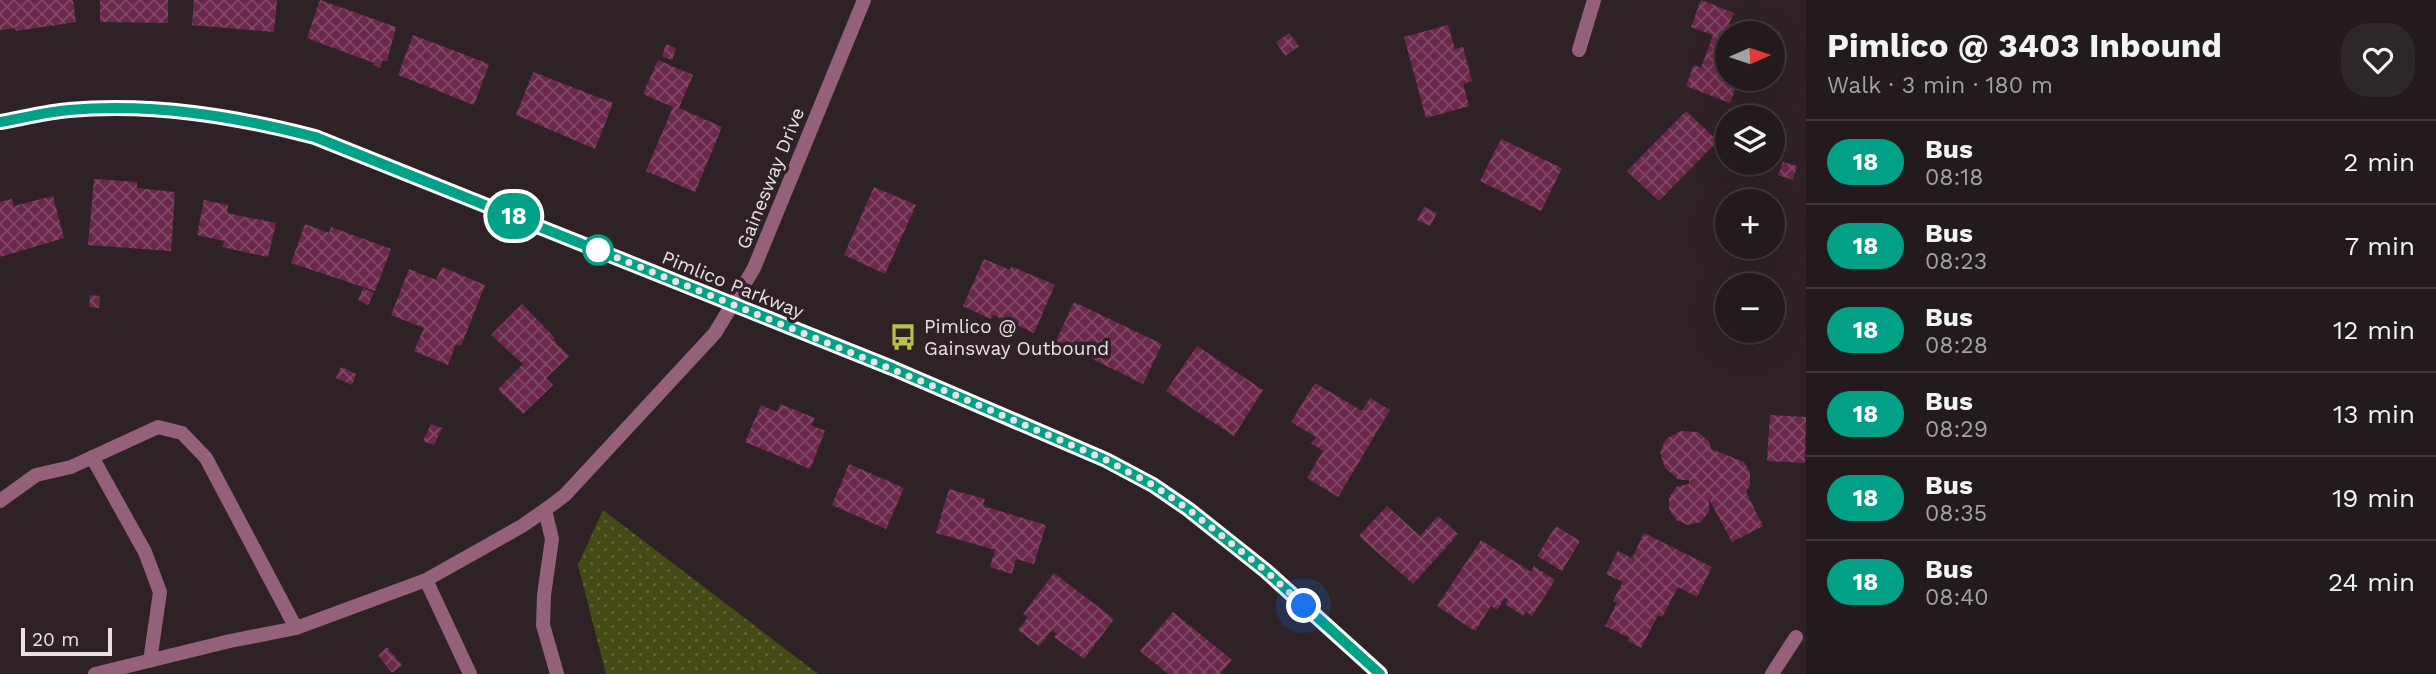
<!DOCTYPE html>
<html lang="en">
<head>
<meta charset="utf-8">
<style>
	body { margin:0; font-family:"Work Sans",sans-serif; background:#2e272a; color:#f1f3f6; height:100vh; display:flex; flex-direction:column; font-size:26px; white-space:nowrap }
	* { box-sizing:border-box; margin:0 }
	p { font-size:23px; color:#a2a1a4 }
	.icon { flex:none; width:38px; height:38px; fill:none; stroke:currentColor; stroke-width:2; stroke-linecap:round; stroke-linejoin:round }
	.map { position:relative; flex:1; overflow:hidden }
	.side { display:flex; flex-direction:column; background:#221a1d; width:630px }
	.side>* { flex:none }
	.badge { padding:0 14px; border-radius:23px; font-size:24px; line-height:46px }
	.needle { width:46px; rotate:87deg }
	.tools { position:absolute; left:1715px; top:21px; display:grid; gap:14px }
	.tools a { display:grid; place-items:center; width:70px; height:70px; border-radius:50%; background:#221a1d; box-shadow:0 7px 28px #0002,0 0 0 2px #3f383b; font-size:35px }
	.scale { position:absolute; left:21px; bottom:18px; width:91px; box-sizing:border-box; padding-left:7px; border:4px solid #eae1e5; border-top:0; font-size:19px; line-height:24px; white-space:nowrap; color:#eae1e5; -webkit-text-stroke:5px #2e2227; paint-order:stroke }
	.you { position:absolute; width:35px; height:35px; margin:-18px; border:5px solid #fff; border-radius:50%; background:#1a73e8; box-shadow:0 0 0 10px #1a73e833 }
	.map>.badge { position:absolute; translate:-50% -50%; box-shadow:0 0 0 4px #fff }
	.round { display:grid; place-items:center; flex:none; width:74px; height:74px; border-radius:28px; background:#2e272a }
	.overview { display:flex; align-items:center; justify-content:space-between; height:119px; padding:0 21px }
	h1 { font-size:33px; font-weight:700; line-height:52px }
	ul { padding:0; list-style:none }
	li { display:flex; align-items:center; gap:21px; height:84px; padding:0 21px; border-top:2px solid #3f383b }
	li div { flex:1 }
	li b { display:block; font-size:26px }
	li em { font-style:normal }
	li .badge { min-width:77px; font-weight:700; text-align:center }
	main { display:flex; flex:1; min-height:0 }
	.map>svg:first-child { display:block }
	.green { fill:url(#green-dots) }
	.building { fill:url(#building-cross-hatch) }
	.lines { fill:none; stroke-linecap:round; stroke-linejoin:round }
	.service { stroke:#95617a; stroke-width:14 }
	.minor { stroke:#95617a; stroke-width:14 }
	.tertiary { stroke:#95617a; stroke-width:14 }
	.line-casing { stroke:#fff; stroke-width:16 }
	.line { stroke:#00a186; stroke-width:10 }
	.walk { stroke:#eae1e5; stroke-width:7; stroke-dasharray:0 12.6 }
	.stop-dot { fill:#fff; stroke:#00a186; stroke-width:3.5 }
	.labels { text-anchor:middle; stroke-width:7; stroke-linejoin:round; paint-order:stroke }
	.street-label { font-size:19px; fill:#eae1e5; stroke:#2e2227 }
	.poi-label { font-size:19px; fill:#eae1e5; stroke:#2e2227; text-anchor:start }
</style>
</head>
<body>
<main>
<div class="map">
<svg width="1806" height="674" viewBox="0 0 1806 674">
	<defs>
		<pattern id="green-dots" width="8" height="8" patternUnits="userSpaceOnUse" patternTransform="scale(1.75)"><rect width="8" height="8" fill="#464a14"/><path d="M2 2h.1M6 6h.1" fill="none" stroke="#616436" stroke-width="1.8" stroke-linecap="round"/></pattern>
		<pattern id="building-cross-hatch" width="8" height="8" patternUnits="userSpaceOnUse" patternTransform="scale(1.75)"><rect width="8" height="8" fill="#6c284c"/><path d="M0 0l8 8M0 8l8-8" fill="none" stroke="#814766"/></pattern>
	</defs>
	<rect width="100%" height="100%" fill="#2e2227"/>
	<path class="green" d="M603,510l215,164h-212l-28,-109z"/>
	<path class="building" d="M0,0h73l3,22 -60,9 -1,-3 -15,2z
		M100,0h68v23l-68,-1z
		M194,0h83l-3,32 -82,-7z
		M320,0l76,27 -9,34 -4,-1 -3,8 -7,-3 1,-2 -67,-25z
		M1701,0l33,13 -5,11 25,9h-27v46h12l-9,24 -44,-17 8,-21 7,3 12,-33 -22,-8z
		M1757,24l23,8 -7,18v-17h-19z
		M1448,25l7,24 8,-2 9,34 -9,3 6,22 -43,12 -22,-81z
		M1289,33l10,13 -14,10 -9,-14z
		M413,35l76,29 -15,41 -76,-30z
		M666,44l10,4 -4,12 -10,-3z
		M658,60l35,15 -14,33 43,19 -27,65 -49,-21 27,-64 -30,-13z
		M533,72l80,31 -18,46 -79,-34z
		M1686,111l32,30 -59,60 -32,-30z
		M1501,139l61,29 -21,43 -61,-30z
		M1783,162l14,4 -4,14 -15,-5z
		M94,179l43,3v6l38,4 -4,59 -83,-6z
		M874,187l42,18 -31,69 -41,-19z
		M53,196l11,42 -64,19v-55l12,-3 2,7z
		M204,200l24,5 -1,8 49,10 -8,34 -46,-10 2,-6 -27,-6z
		M1424,207l13,6 -7,13 -13,-6z
		M305,224l24,9 2,-6 60,22 -16,42 -84,-28z
		M984,259l26,11 1,-4 44,19 -21,48 -41,-18 -2,4 -28,-13z
		M442,267l43,18 -24,61 -5,-2 -8,21 -34,-14 10,-23 -33,-13 18,-46 27,11z
		M363,288l11,5 -6,12 -10,-5z
		M90,295l10,1 -1,12 -10,-1z
		M1074,302l88,42 -19,40 -87,-43z
		M522,304l33,34 -2,2 16,16 -23,22 7,7 -30,29 -25,-25 25,-25 -32,-29z
		M1197,346l66,44 -29,46 -68,-45z
		M341,367l15,7 -4,11 -16,-7z
		M1315,383l47,28 8,-13 20,12 -52,87 -31,-19 16,-27 -12,-8 5,-6 -25,-15z
		M780,404l35,14 -4,7 14,6 -15,38 -65,-27 16,-37 16,7z
		M1770,415l36,2 -1,46 -38,-2z
		M431,424l11,4 -8,17 -11,-4z
		M1681,431l16,1 12,9 2,8 33,13 6,10v13l-4,7 17,34 -31,16 -23,-43v13l-8,10 -13,3 -12,-5 -7,-11v-11l7,-11 13,-3v-4h-10l-14,-12 -5,-16 6,-13z
		M849,464l55,24 -18,41 -54,-24z
		M949,489l36,10 -2,7 63,19 -12,39 -18,-5 -4,15 -22,-7 5,-17 -59,-17z
		M1387,506l33,30 18,-20 20,18 -45,50 -54,-48z
		M1556,526l24,15 -18,30 -25,-15z
		M1644,533l68,34 -15,30 -19,-10 -16,30 -4,-2 -17,33 -13,-7 2,-3 -25,-12 12,-23 -4,-2 10,-19 -17,-8 12,-23 14,7z
		M1481,540l50,32 3,-6 21,14 -23,36 -6,-4 -3,4 -18,-12 3,-4 -3,-2 -8,12 -6,-4 -16,25 -38,-25z
		M1054,573l60,46 -30,40 -30,-22 3,-3 -5,-4 -13,16 -21,-16 10,-13 -5,-3z
		M1173,612l59,48 -12,14h-52l-28,-23z
		M387,647l15,18 -10,8 -14,-18z"/>
	<g class="lines">
		<path class="service" d="M92,457l53,95 15,40 -10,69
			M0,501l36,-26 35,-8 87,-40 24,6 24,25 90,170
			M426,580l44,94
			M95,674l135,-33 66,-13 130,-48 96,-54 23,-16 7,29 -8,56 -1,30 14,49"/>
		<path class="minor" d="M1579,50l15,-50
			M545,510l20,-15 150,-162 17,-28
			M1772,674l24,-37"/>
		<path class="tertiary" d="M0,122c23,-4 46,-10 69,-12 84,-7 165,6 246,27l577,231 214,92 47,25 35,24 78,62 114,103
			M732,305l22,-37 110,-268"/>
	</g>
	<g class="lines">
		<defs>
			<path id="line" d="M0,122c23,-4 46,-10 69,-12 84,-7 165,6 246,27l577,231 214,92 47,25 35,24 78,62 114,103"/>
		</defs>
		<use href="#line" class="line-casing"/>
		<use href="#line" class="line"/>
		<path class="walk" d="M598,250l-2,-1 364,148 146,63 47,25 35,24 78,62 38,35"/>
	</g>
	<defs>
		<symbol id="bus-bare" viewBox="-9 -9 18 18"><path d="M-5-6H5V4H4V6H2V4H-2V6H-4V4H-5ZM-3.5-4V0h7V-4ZM-3.5 1.2v1.5H-2V1.2ZM2 1.2v1.5H3.5V1.2Z" fill="#b8c147" stroke="#2e2227" stroke-width="2.5" paint-order="stroke"/></symbol>
	</defs>
	<g fill-rule="evenodd">
		<use href="#bus-bare" x="884" y="318" width="38" height="38"/>
	</g>
	<circle class="stop-dot" cx="598" cy="250" r="14"/>
	<g class="labels">
		<g class="street-label">
			<text transform="translate(770 178) rotate(-68)" y="7">Gainesway Drive</text>
			<text transform="translate(733 284) rotate(22)" y="7">Pimlico Parkway</text>
		</g>
		<g class="poi-label">
			<text x="924" y="333">Pimlico @<tspan x="924" dy="22">Gainsway Outbound</tspan></text>
		</g>
	</g>
</svg>
<div class="tools">
<a><svg class="needle" viewBox="-14 -14 28 28"><path d="M0-13l5 13h-10z" fill="#e53935"/><path d="M0 13l5-13h-10z" fill="#a2a1a4"/></svg></a>
<a><svg class="icon" aria-label="layers" viewBox="0 0 24 24"><path d="M12 4l9 5-9 5-9-5zM3 14l9 5 9-5"/></svg></a>
<a>+</a>
<a>−</a>
</div>
<div class="scale">20 m</div>
<div class="you" style="left:1304px;top:606px"></div>
<b class="badge" style="left:514px;top:216px;background:#00a186;color:#fff">18</b>
</div>
<section class="side">
<div class="overview"><div><h1>Pimlico @ 3403 Inbound</h1><p>Walk · 3 min · 180 m</p></div><a class="round"><svg class="icon" aria-label="heart" viewBox="0 0 24 24"><path d="M12 20l-8-8c-3-5 5-10 8-4 3-6 11-1 8 4z"/></svg></a></div>
<ul>
<li><span class="badge" style="background:#00a186;color:#fff">18</span><div><b>Bus</b><p>08:18</p></div><em>2 min</em></li>
<li><span class="badge" style="background:#00a186;color:#fff">18</span><div><b>Bus</b><p>08:23</p></div><em>7 min</em></li>
<li><span class="badge" style="background:#00a186;color:#fff">18</span><div><b>Bus</b><p>08:28</p></div><em>12 min</em></li>
<li><span class="badge" style="background:#00a186;color:#fff">18</span><div><b>Bus</b><p>08:29</p></div><em>13 min</em></li>
<li><span class="badge" style="background:#00a186;color:#fff">18</span><div><b>Bus</b><p>08:35</p></div><em>19 min</em></li>
<li><span class="badge" style="background:#00a186;color:#fff">18</span><div><b>Bus</b><p>08:40</p></div><em>24 min</em></li>
</ul>
</section>
</main>
</body>
</html>
